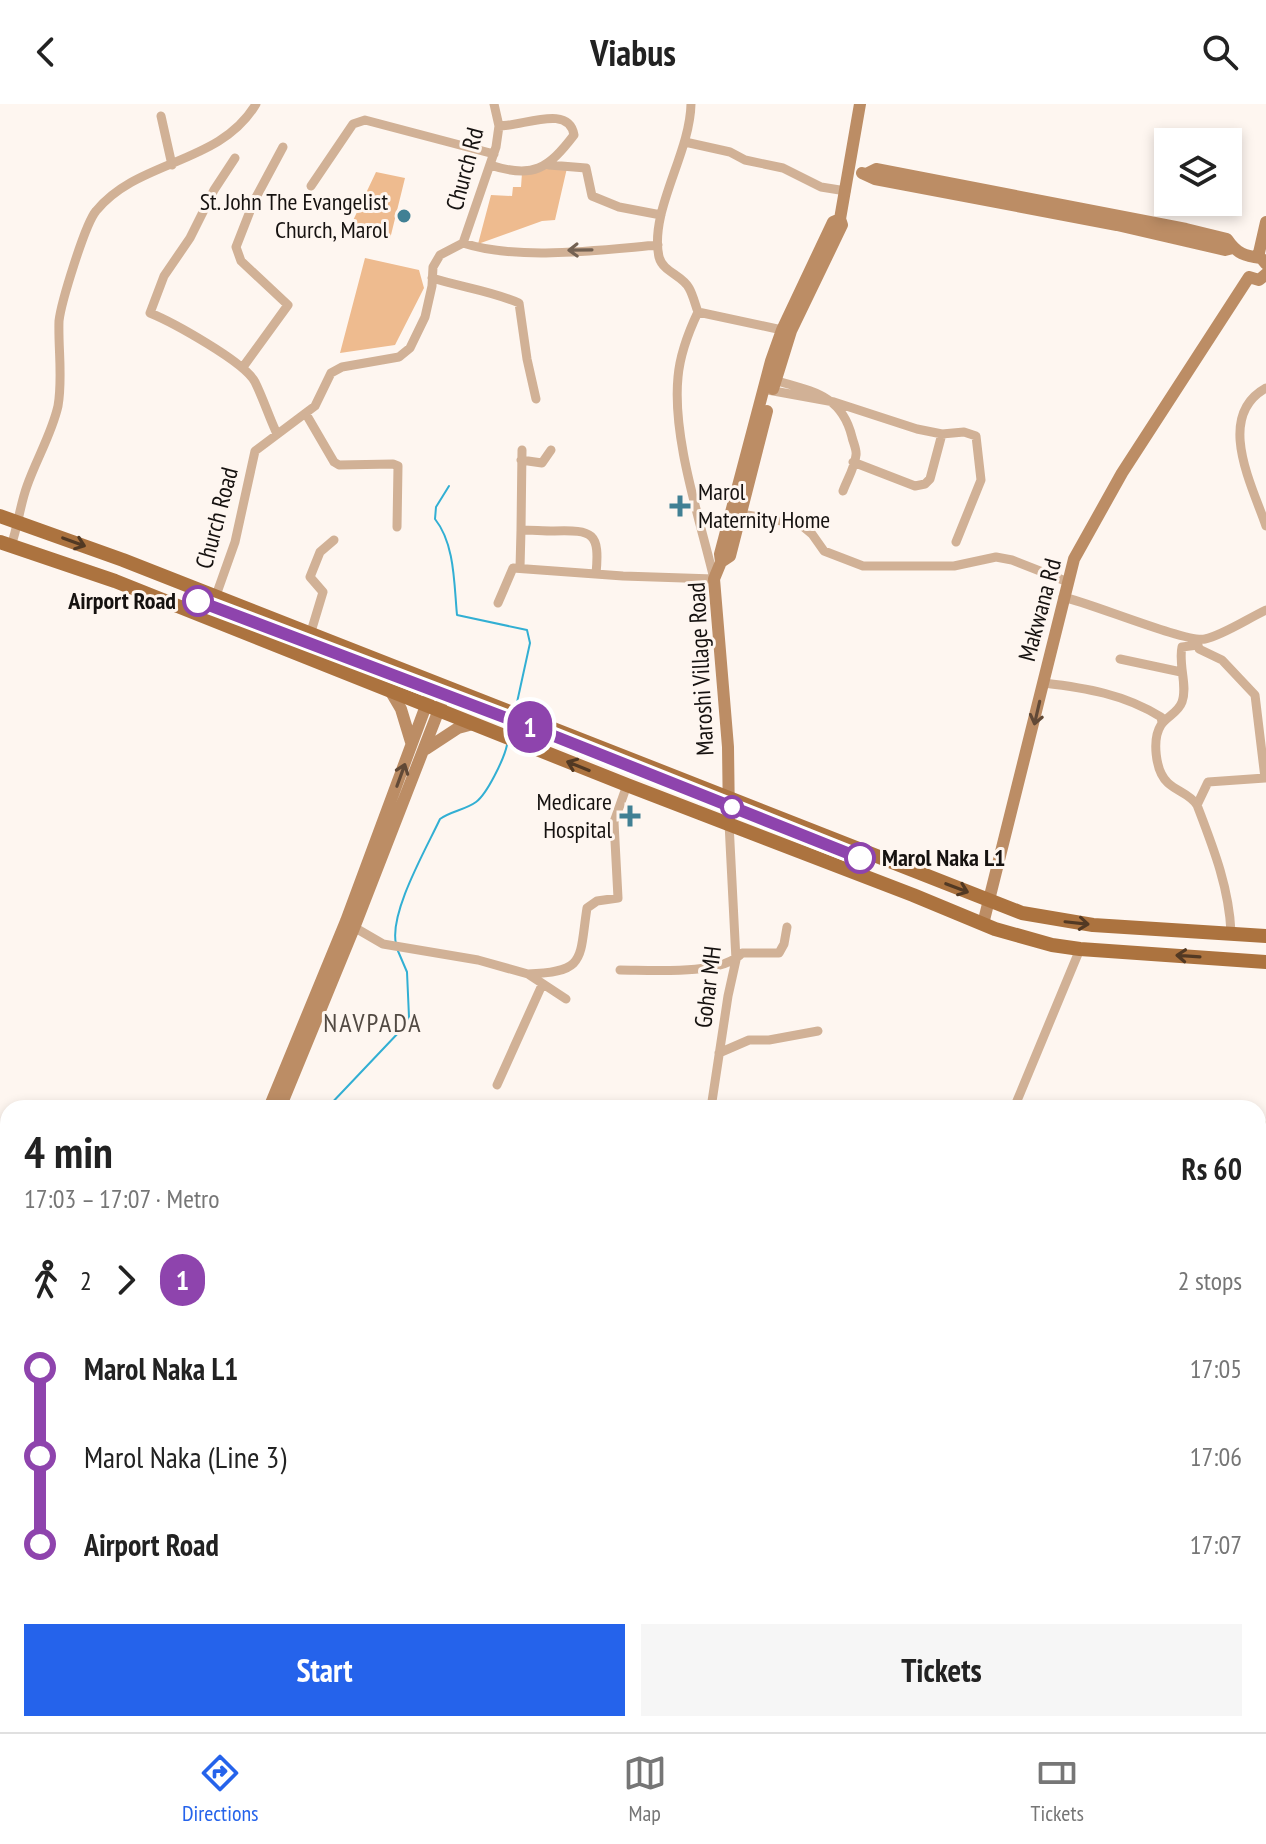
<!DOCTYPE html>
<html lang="en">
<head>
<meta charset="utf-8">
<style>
	body { margin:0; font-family:"PT Sans Narrow",sans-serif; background:#f6f6f6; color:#222; height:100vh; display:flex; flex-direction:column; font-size:30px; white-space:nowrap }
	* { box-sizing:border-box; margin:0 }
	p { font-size:26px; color:#767676 }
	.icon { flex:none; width:44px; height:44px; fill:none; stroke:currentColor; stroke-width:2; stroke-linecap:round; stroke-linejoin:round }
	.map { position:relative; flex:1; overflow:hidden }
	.details { position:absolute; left:0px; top:996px; width:1266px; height:632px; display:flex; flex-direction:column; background:#fff; border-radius:24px 24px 0 0; box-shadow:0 4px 12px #0003 }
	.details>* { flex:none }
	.badge { padding:0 16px; border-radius:26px; font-size:28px; line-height:52px }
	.fabs { position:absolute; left:1154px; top:24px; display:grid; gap:16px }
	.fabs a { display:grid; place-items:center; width:88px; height:88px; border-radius:0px; background:#fff; box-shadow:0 4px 12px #0003; font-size:40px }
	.map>.badge { position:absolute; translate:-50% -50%; box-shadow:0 0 0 4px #fff }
	.legs { display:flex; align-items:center; gap:12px; height:88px; padding:0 24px; font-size:26px }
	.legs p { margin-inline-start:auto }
	.overview { display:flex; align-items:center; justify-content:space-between; height:136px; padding:0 24px }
	h1 { font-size:44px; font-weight:700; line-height:60px }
	.primary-button { display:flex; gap:16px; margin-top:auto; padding:16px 24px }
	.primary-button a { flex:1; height:92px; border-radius:0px; background:#2563eb; color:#fff; font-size:32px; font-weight:700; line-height:92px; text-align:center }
	.primary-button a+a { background:#f6f6f6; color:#222 }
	ul { padding:0 24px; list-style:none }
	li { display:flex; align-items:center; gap:28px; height:88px; font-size:30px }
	li i { display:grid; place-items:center; width:12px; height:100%; margin:0 10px; background:currentColor }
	li i::after { content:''; width:20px; height:20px; margin:-10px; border:6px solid; border-radius:50%; background:#fff }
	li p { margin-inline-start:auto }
	li:first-child i { background:linear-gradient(#0000 50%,currentColor 0) }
	li:last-child i { background:linear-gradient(currentColor 50%,#0000 0) }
	header { display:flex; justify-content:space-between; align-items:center; height:104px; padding:0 24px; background:#fff; font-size:36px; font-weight:700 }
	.tabs { display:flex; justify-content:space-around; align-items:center; height:112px; border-top:2px solid #e0e0e0; background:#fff; font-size:22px; color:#767676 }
	.tabs a { display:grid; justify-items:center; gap:4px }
	.tabs .selected { color:#2563eb }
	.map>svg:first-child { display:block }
	.green { fill:#eebb8f }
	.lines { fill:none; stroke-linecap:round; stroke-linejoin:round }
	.stream { stroke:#32afd3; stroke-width:2 }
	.street { stroke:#d1b196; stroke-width:9 }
	.secondary { stroke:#bc8d65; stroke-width:12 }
	.primary { stroke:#ac733f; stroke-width:14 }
	.oneway { stroke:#746253 }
	.oneway2 { stroke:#523923 }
	.oneway3 { stroke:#614936 }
	.line-1-casing { stroke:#fff; stroke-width:18 }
	.line-1 { stroke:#8e44ad; stroke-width:12 }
	.poi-dot { fill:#418094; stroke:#fef6f0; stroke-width:3 }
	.stop-1-dot { fill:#fff; stroke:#8e44ad; stroke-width:4 }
	.labels { text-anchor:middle; stroke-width:6; stroke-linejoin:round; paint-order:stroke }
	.street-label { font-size:24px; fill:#161210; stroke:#fef6f0 }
	.poi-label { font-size:24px; fill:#161210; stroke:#fef6f0; text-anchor:end }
	.stop-label { font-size:24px; font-weight:bold; fill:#161210; stroke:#fef6f0; text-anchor:end }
	.neighbourhood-label { font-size:26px; letter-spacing:2px; fill:#524a43; stroke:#fef6f0 }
</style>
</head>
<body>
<header><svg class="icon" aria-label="back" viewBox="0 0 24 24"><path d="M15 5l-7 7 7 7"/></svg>Viabus<svg class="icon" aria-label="search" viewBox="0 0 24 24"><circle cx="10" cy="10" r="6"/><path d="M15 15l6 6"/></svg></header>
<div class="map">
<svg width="1266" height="1628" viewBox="0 0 1266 1628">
	<rect width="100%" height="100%" fill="#fef6f0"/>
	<path class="green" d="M547,63l20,1 -12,52 -13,1 -64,23 13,-49 21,1 1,-9h8l1,-14z
		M376,68l29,6 -15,61 -41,-10z
		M365,154l54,12 5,18 -29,57 -55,8z"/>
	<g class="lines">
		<path class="stream" d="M449,382l-13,21 -1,12c20,25 19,65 22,96l70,15 3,13 -14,64
			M396,840c-7,-31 30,-95 44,-125 11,-8 25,-9 36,-17 11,-8 28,-43 31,-57
			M327,1004l74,-78 8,-13 -2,-45 -9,-21"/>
		<path class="street" d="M691,0c-1,50 -42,107 -32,153 4,15 23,18 30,31 4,7 6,16 9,24l84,18
			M161,12l11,49
			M685,38l45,10 15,8 38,8 38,19 25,4
			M235,54l-21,32 -24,48 -26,38 -14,37c22,9 95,49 105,69 8,16 14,35 22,52
			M490,61c43,14 58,4 84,-30 -5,-31 -50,-9 -75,-9
			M549,61l37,3 6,28 27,11 42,8
			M311,82l42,-62 12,-4 129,34
			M463,139c55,18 136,7 195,2
			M463,139l33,-96 3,-21 -5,-22
			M432,174c29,9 60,13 87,25l8,56 9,40
			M243,263l45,-62 -47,-44 -5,-14 18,-46 29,-54
			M771,275c37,12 70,13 81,58 1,5 5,13 4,18 -1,12 -9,25 -13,36
			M1266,284c-51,28 -14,97 0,138
			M768,286l66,12 83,27 25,5 22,-2 12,4 5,44 -25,62
			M306,310l28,48 5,3 54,-1 5,2 -1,61
			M522,346l-1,80c11,0 22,1 33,1 39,-1 46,1 42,43
			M521,356l21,3 9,-13
			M853,358l62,24 10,-2 5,-5 12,-45
			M735,409l65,11 12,10 12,17 39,15h91l42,-9 16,3 56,22
			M11,442c7,-20 9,-41 16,-60 9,-26 25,-53 31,-80 5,-28 0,-57 1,-85 2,-18 26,-97 37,-110 42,-52 124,-46 160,-107
			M520,464l1,-38
			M1063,493c28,6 123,46 142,42 18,-4 42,-20 61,-29
			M498,499l15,-35 110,8 91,3c-14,-60 -42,-141 -36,-202 2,-23 10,-44 20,-65
			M208,514l27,-76 20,-91 60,-45 16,-33 11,-6 57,-10 11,-9 15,-31 7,-31 1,-19 7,-12 23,-12
			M310,531l13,-43 -13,-15 10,-25 14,-12
			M1120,555l61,13
			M1044,579c42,5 80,11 117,34l1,5
			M1197,701l11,-23 57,-4 -10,-83 -33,-35 -23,-11 -1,-4 -16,2c-4,17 6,39 0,55 -4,11 -15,14 -21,23 -9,14 -6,46 7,58 10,9 22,11 29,22 16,42 32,82 34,127
			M352,822l31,18 95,16 50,14 38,25
			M620,866c29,0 102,6 122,-17h37l5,-9 3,-17
			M528,870c59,-2 51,-15 59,-66l10,-7 21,-3 -4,-76 13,-37
			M719,949l30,-13h20l49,-9
			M497,981l45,-100
			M711,1004l17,-112 8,-36 -7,-137
			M1014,1004l66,-159
			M1262,1020l4,8
			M1258,1073l8,14
			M6,1198l2,-1
			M788,1628l3,-8"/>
		<path class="secondary" d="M862,69l13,6 242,46 108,25 8,-2
			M866,70l10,-5 310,60 41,10c10,15 18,17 34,19l5,6
			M1258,153l8,-35
			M1249,173l10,3 7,-6
			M773,285l18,-58 51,-106 -2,-6 20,-115
			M721,458l9,-6 37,-145
			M391,588l10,17 10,33
			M426,645l32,-21 15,-4
			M729,719l-1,-76 -14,-168 7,-17 -1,-8 51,-193 11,-31 51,-108 7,-3
			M983,820l91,-365 48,-86 127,-196
			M269,1004l77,-187 88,-237
			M280,1004l74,-180 93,-239
			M0,1376l8,-7
			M0,1406h8
			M509,1628v-8"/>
		<path class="primary" d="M0,412l123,44 899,353 71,12 173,11
			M0,438l115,39 512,204 286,110 82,34 57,16 28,4 186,13
			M0,1387h8
			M480,1620v8
			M446,1628l9,-8"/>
	</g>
	<defs><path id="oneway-shaft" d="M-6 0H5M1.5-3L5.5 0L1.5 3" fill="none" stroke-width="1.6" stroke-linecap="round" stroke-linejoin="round" transform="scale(2)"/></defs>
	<use class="oneway" href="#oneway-shaft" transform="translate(580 146) rotate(179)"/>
	<g class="oneway2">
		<use href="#oneway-shaft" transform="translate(74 438) rotate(20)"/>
		<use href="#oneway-shaft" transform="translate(578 662) rotate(-158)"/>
		<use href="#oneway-shaft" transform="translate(957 784) rotate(21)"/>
		<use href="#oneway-shaft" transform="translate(1077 819) rotate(6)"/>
		<use href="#oneway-shaft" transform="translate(1188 852) rotate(-176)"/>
	</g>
	<g class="oneway3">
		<use href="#oneway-shaft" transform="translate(1037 609) rotate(103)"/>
		<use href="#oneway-shaft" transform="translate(401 671) rotate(-70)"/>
	</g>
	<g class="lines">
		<defs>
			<path id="line-1" d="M198,497l356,135 306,122"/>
		</defs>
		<use href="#line-1" class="line-1-casing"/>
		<use href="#line-1" class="line-1"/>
	</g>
	<g class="poi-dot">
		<circle cx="404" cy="112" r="8"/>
		<path d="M676 390h8v8h8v8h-8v8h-8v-8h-8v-8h8z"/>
		<path d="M626 700h8v8h8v8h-8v8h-8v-8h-8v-8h8z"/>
	</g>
	<g class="stop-1-dot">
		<circle cx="198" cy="497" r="14"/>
		<circle cx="732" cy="703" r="10"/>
		<circle cx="860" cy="754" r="14"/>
	</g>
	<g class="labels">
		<g class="street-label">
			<text transform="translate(465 65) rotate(-75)" y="8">Church Rd</text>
			<text transform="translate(217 414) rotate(-75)" y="8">Church Road</text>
			<text transform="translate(1040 506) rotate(-75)" y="8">Makwana Rd</text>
			<text transform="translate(701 565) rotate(-93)" y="8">Maroshi Village Road</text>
			<text transform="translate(708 883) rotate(-83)" y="8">Gohar MH</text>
		</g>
		<g class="poi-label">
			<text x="388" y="106">St. John The Evangelist<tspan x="388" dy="28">Church, Marol</tspan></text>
			<text x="698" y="396" text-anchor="start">Marol<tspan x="698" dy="28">Maternity Home</tspan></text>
			<text x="612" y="706">Medicare<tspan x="612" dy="28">Hospital</tspan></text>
		</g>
		<g class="stop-label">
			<text x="176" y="505">Airport Road</text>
			<text x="882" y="762" text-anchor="start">Marol Naka L1</text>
		</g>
		<g class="neighbourhood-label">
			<text x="373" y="928">NAVPADA</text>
		</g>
	</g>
</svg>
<div class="fabs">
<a><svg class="icon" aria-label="layers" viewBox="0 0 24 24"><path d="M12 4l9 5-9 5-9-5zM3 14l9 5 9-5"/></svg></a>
</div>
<b class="badge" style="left:530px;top:623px;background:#8e44ad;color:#fff">1</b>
<section class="details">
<div class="overview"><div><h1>4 min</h1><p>17:03 – 17:07 · Metro</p></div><b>Rs 60</b></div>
<div class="legs"><svg class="icon" aria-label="walk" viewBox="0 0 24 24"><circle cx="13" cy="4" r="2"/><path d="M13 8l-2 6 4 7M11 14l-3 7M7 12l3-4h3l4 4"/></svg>2<svg class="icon" aria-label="forward" viewBox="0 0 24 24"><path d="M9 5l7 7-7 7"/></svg><b class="badge" style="background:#8e44ad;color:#fff">1</b><p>2 stops</p></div>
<ul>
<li><i style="color:#8e44ad"></i><b>Marol Naka L1</b><p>17:05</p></li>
<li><i style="color:#8e44ad"></i><span>Marol Naka (Line 3)</span><p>17:06</p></li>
<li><i style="color:#8e44ad"></i><b>Airport Road</b><p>17:07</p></li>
</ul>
<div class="primary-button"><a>Start</a><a>Tickets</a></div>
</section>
</div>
<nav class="tabs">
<a class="selected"><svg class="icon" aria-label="directions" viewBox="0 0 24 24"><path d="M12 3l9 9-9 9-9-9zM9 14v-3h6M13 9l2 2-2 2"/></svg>Directions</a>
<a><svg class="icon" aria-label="map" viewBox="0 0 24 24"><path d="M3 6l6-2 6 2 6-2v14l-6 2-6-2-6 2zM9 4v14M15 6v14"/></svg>Map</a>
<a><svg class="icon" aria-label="tickets" viewBox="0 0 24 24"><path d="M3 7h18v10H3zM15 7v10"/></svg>Tickets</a>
</nav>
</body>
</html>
